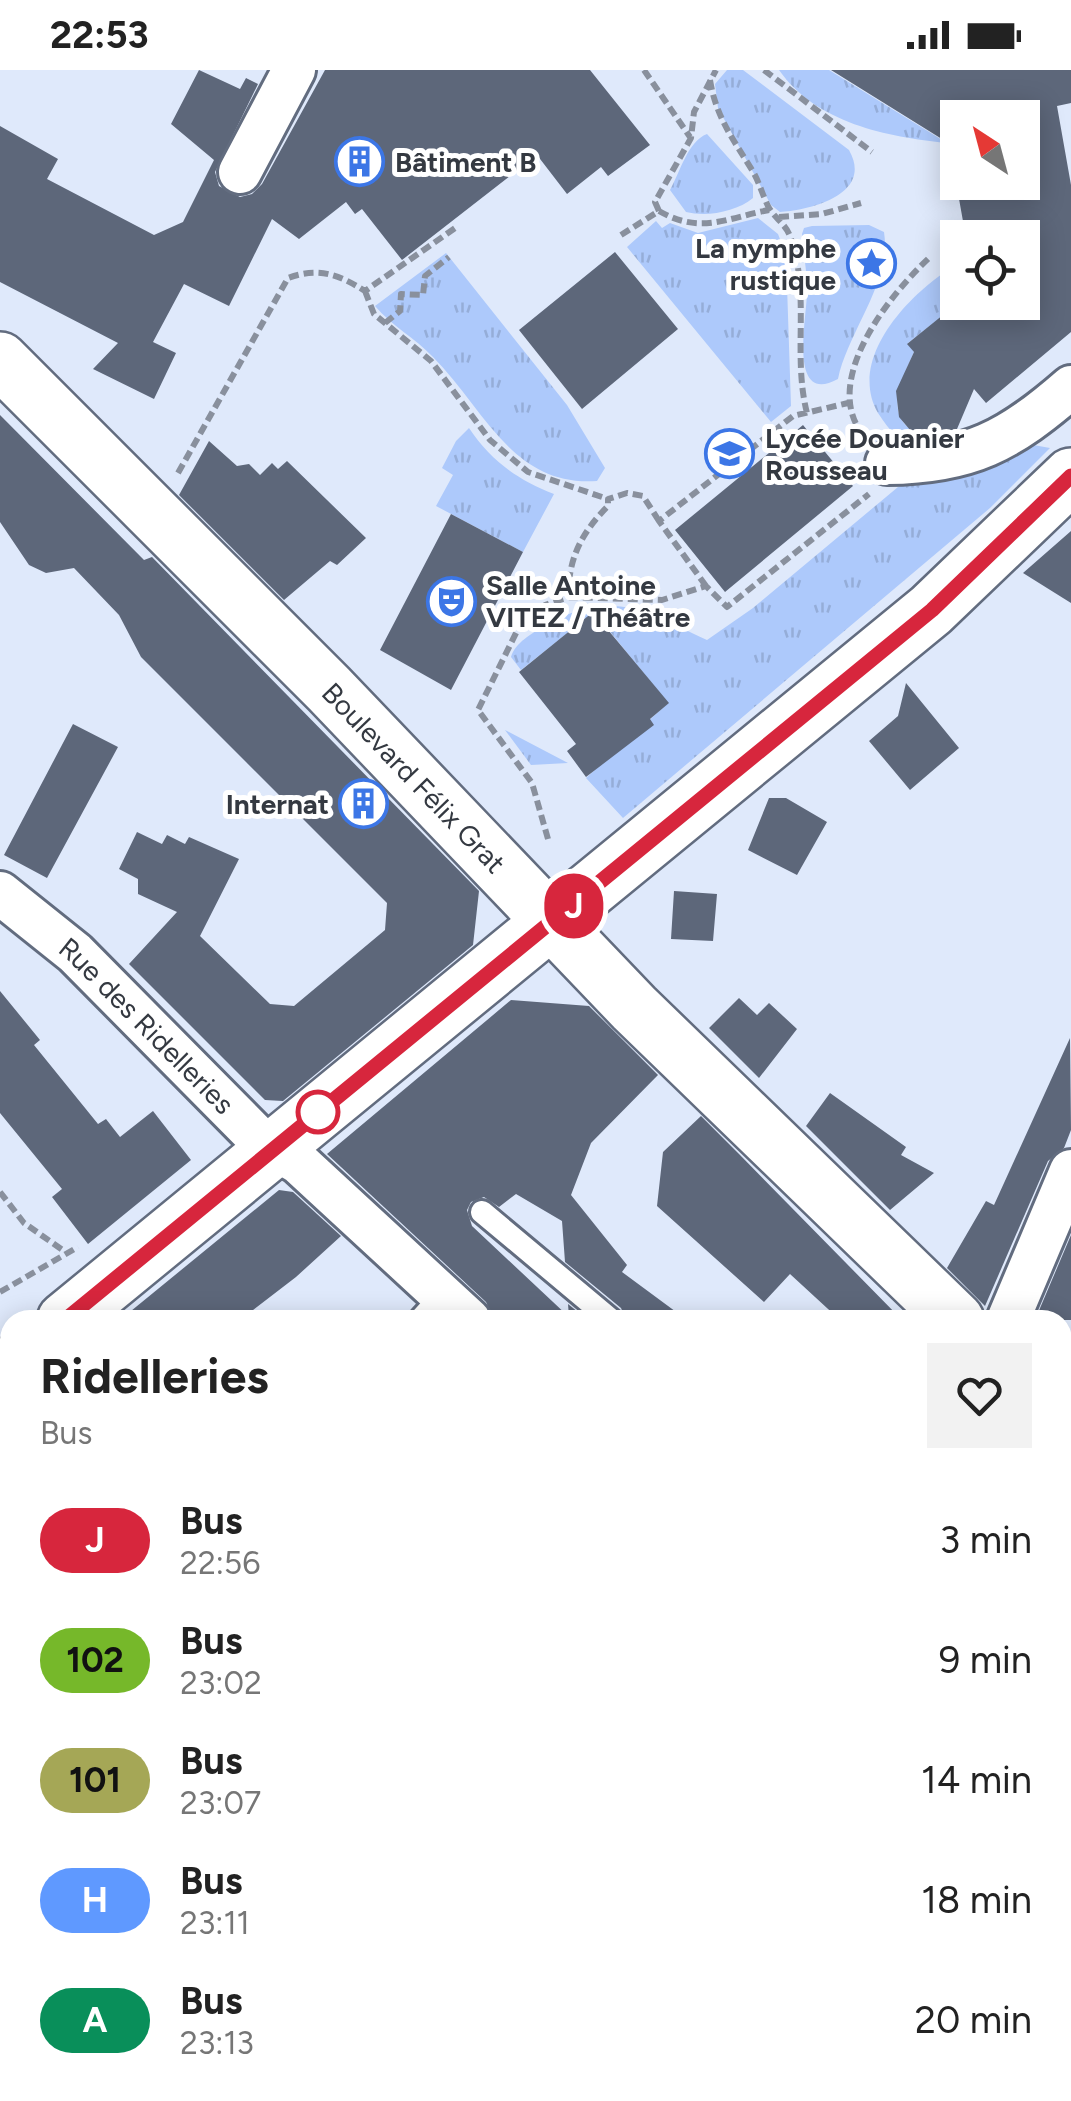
<!DOCTYPE html>
<html lang="en">
<head>
<meta charset="utf-8">
<style>
	body { margin:0; font-family:Figtree,sans-serif; background:#f2f2f2; color:#222; height:100vh; display:flex; flex-direction:column; font-size:38px; white-space:nowrap }
	* { box-sizing:border-box; margin:0 }
	p { font-size:32px; color:#767676 }
	.icon { flex:none; width:55px; height:55px; fill:none; stroke:currentColor; stroke-width:2; stroke-linecap:round; stroke-linejoin:round }
	.map { position:relative; flex:1; overflow:hidden }
	.side { position:absolute; left:0px; top:1240px; width:1072px; height:792px; display:flex; flex-direction:column; background:#fff; border-radius:30px 30px 0 0; box-shadow:0 5px 25px #0003 }
	.side>* { flex:none }
	.badge { padding:0 20px; border-radius:32px; font-size:35px; line-height:65px }
	.needle { width:65px; rotate:324deg }
	.fabs { position:absolute; left:940px; top:30px; display:grid; gap:20px }
	.fabs a { display:grid; place-items:center; width:100px; height:100px; border-radius:0px; background:#fff; box-shadow:0 5px 25px #0003; font-size:50px }
	.map>.badge { position:absolute; translate:-50% -50%; box-shadow:0 0 0 5px #fff }
	.round { display:grid; place-items:center; flex:none; width:105px; height:105px; border-radius:0px; background:#f2f2f2 }
	.head { display:flex; align-items:center; justify-content:space-between; height:170px; padding:0 40px }
	h1 { font-size:48px; font-weight:700; line-height:75px }
	ul { padding:0; list-style:none }
	li { display:flex; align-items:center; gap:30px; height:120px; padding:0 40px }
	li div { flex:1 }
	li b { display:block; font-size:38px }
	li em { font-style:normal }
	li .badge { min-width:110px; font-weight:700; text-align:center }
	.status { display:flex; justify-content:space-between; align-items:center; height:70px; padding:0 50px; background:#fff; direction:ltr }
	.status svg { height:28px; fill:currentColor }
	.map>svg:first-child { display:block }
	.grass { fill:url(#grass-tufts) }
	.building { fill:#5d677a }
	.lines { fill:none; stroke-linecap:round; stroke-linejoin:round }
	.service-casing { stroke:#626c7f; stroke-width:28 }
	.minor-casing { stroke:#626c7f; stroke-width:48 }
	.secondary-casing { stroke:#626c7f; stroke-width:60 }
	.path { stroke:#89909d; stroke-width:6; stroke-dasharray:10 5; stroke-linecap:butt }
	.service { stroke:#fff; stroke-width:22 }
	.minor { stroke:#fff; stroke-width:42 }
	.secondary { stroke:#fff; stroke-width:55 }
	.line-casing { stroke:#fff; stroke-width:22 }
	.line { stroke:#d7263d; stroke-width:15 }
	.stop-dot { fill:#fff; stroke:#d7263d; stroke-width:5 }
	.labels { text-anchor:middle; stroke-width:10; stroke-linejoin:round; paint-order:stroke }
	.poi-label { font-size:28px; font-weight:bold; fill:#343941; stroke:#fff; text-anchor:start }
	.street-label { font-size:28px; fill:#343941; stroke:#fff }
</style>
</head>
<body>
<div class="status"><b>22:53</b><svg viewBox="0 0 49 12"><path d="M0 12V9h3v3zM5 12V6h3v6zM10 12V3h3v9zM15 12V0h3v12zM26 1h20v11H26zM47 4h2v5h-2z"/></svg></div>
<div class="map">
<svg width="1071" height="2031" viewBox="0 0 1071 2031">
	<defs>
		<pattern id="grass-tufts" width="24" height="20" patternUnits="userSpaceOnUse" patternTransform="scale(2.5)"><rect width="24" height="20" fill="#adc9fb"/><path d="M3 7l-1-3M5 7V3M7 7l1-3M15 17l-1-3M17 17v-4M19 17l1-3" fill="none" stroke="#95add8"/></pattern>
	</defs>
	<rect width="100%" height="100%" fill="#dfe9fb"/>
	<path class="grass" d="M727,0h16l106,80c25,44 -38,60 -69,62l-9,-7 -53,-97 -3,-24z
		M779,0h50l118,73c-60,-6 -131,-20 -168,-73z
		M707,64l46,51v13c-17,14 -46,19 -67,14l-16,-22c10,-18 18,-49 37,-56z
		M758,148l20,16 8,21 5,151 -20,16 -144,-175 29,-26 6,7 8,-5 28,10z
		M869,155l15,7c8,50 -36,99 -46,147 -52,28 -30,-65 -31,-90 0,-19 -4,-37 -5,-55l2,-6 8,-2z
		M446,183l121,152 38,63 -8,13c-85,6 -113,-73 -164,-124 -18,-19 -41,-31 -58,-51z
		M957,194l2,39 -51,40 6,9c-24,53 -29,78 36,93 -13,-1 -27,1 -39,-2 -15,-3 -25,-18 -33,-30 -32,-56 34,-122 79,-149z
		M469,358c22,33 49,52 85,66l-31,58 -87,-46 17,-31 -11,-7 14,-27z
		M1028,374l22,4 -60,60 -367,310 -37,-40 82,-75 -74,-91 -73,58 -10,-13c4,-14 21,-24 34,-31 65,-39 101,-15 162,14l46,-32 145,-121z
		M505,660l63,33 -37,2z"/>
	<path class="building" d="M199,0l41,19 6,-11 12,6 -43,88 4,14 21,11 12,-3 10,-10 63,-114h265l60,75 -42,31 -7,-9 -34,27 -30,-39 -135,105 -40,-51 -7,5 -9,-12 -47,37 -27,-20 -43,87 -45,-22 -31,58 23,11 -22,46 -61,-30 25,-26 -118,-61v-156l58,33 -11,20 107,56 29,-13 31,-62 -43,-36z
		M831,0h240v33l-14,3 14,79v147l-85,71 -12,-14 -17,40 -41,8 -17,-20 -3,-26 18,-39 -7,-8 52,-42h63v-64h-56l-10,-56h66v-64h-64v31z
		M615,182l63,77 -96,80 -63,-79z
		M0,345l144,145 8,-3 327,334 -6,54 -190,156 -18,-1 -136,-136 48,-52 -39,-18v-15l-19,-10 18,-37 25,12 5,-9 18,9 4,-7 50,22 -39,77 70,68 24,2 91,-76 2,-27 -246,-246 -22,-42 -45,-47 -28,5 -17,-8 -29,-43z
		M803,355l50,61 -128,106 -50,-62z
		M209,371l28,25 12,-2 11,11 12,-12 6,6 9,-8 79,77 -29,27 -7,-4 -46,39 -105,-105z
		M451,444l72,38 -72,138 -71,-40z
		M1071,461v72l-48,-30z
		M593,542l76,91 -19,16 4,6 -68,52 -19,-26 9,-7 -57,-72z
		M906,613l53,65 -49,42 -41,-49 29,-25z
		M73,654l45,23 -71,131 -43,-23z
		M769,728h17l41,24 -30,53 -49,-25z
		M674,821l43,3 -4,47 -42,-2z
		M0,921l40,49 -6,5 64,79 8,-5 14,18 33,-26 38,49 -103,84 -36,-47 10,-8 -62,-76z
		M739,928l18,17 12,-12 28,26 -38,49 -50,-50z
		M511,930l78,6 69,69 -67,68 -20,52 56,70 -5,7 65,48h-61l-5,-12 -56,-46 -3,-41 -46,-27 -17,13 -15,-10 -13,5 -4,8 5,16 97,91 -1,-13 20,16h-94l-8,-18 -159,-148z
		M1070,968l1,92 -7,18 -16,13 -63,145 -38,-38 39,-67 8,4z
		M830,1023l76,54 -5,8 33,18 -44,37 -84,-84z
		M701,1046l39,39 162,165h-62l-50,-46 -26,28 -107,-96 6,-54z
		M279,1120l14,2 48,44 -45,41 -56,43h-120z
		M1071,1165v85h-36z"/>
	<g class="lines">
		<defs>
			<path id="service" d="M482,1142l129,108
				M420,1250l22,-24"/>
			<g id="minor">
				<path d="M240,102l54,-102"/>
				<path d="M887,393c83,-1 122,-22 184,-76"/>
				<path id="s1" d="M0,823l75,60 184,186 40,24 170,157"/>
				<path d="M1008,1250l63,-149"/>
				<path d="M553,2031l6,-9"/>
			</g>
			<g id="secondary">
				<path id="s2" d="M0,290l329,329 305,319 322,312"/>
				<path d="M65,1250l866,-710 140,-134"/>
				<path d="M0,1304l10,-9"/>
				<path d="M1062,1355l9,9"/>
			</g>
		</defs>
		<use href="#service" class="service-casing"/>
		<use href="#minor" class="minor-casing"/>
		<use href="#secondary" class="secondary-casing"/>
		<path class="path" d="M644,0l46,67
			M764,0l108,82
			M710,10c6,37 23,59 42,90 7,11 10,24 16,36 6,12 17,17 22,30 21,57 2,119 17,177
			M659,141c42,24 67,7 110,-1
			M779,147l43,-3 39,-11
			M621,165l38,-24 -4,-9 36,-64 3,-26 22,-42
			M365,221l9,23 57,47 59,79 38,32 80,27
			M385,253l15,-12 1,-17 22,1 2,-19 24,-19
			M864,366c-45,-54 26,-142 66,-179
			M178,403l110,-195c30,-11 50,-4 77,13l93,-65
			M706,516l-47,-65 134,-105 55,-13
			M569,527c-2,-37 13,-65 39,-91v-7l19,-6 16,3 16,25
			M548,769l-16,-56 -54,-73 42,-85 25,-20 24,-8 93,3 44,-14 21,21 142,-113
			M0,1122l24,31 40,28
			M0,1222l78,-45
			M132,2022l15,9
			M278,2022l10,9"/>
		<use href="#service" class="service"/>
		<use href="#minor" class="minor"/>
		<use href="#secondary" class="secondary"/>
	</g>
	<g class="lines">
		<defs>
			<path id="line" d="M65,1250l867,-710 139,-134"/>
		</defs>
		<use href="#line" class="line-casing"/>
		<use href="#line" class="line"/>
	</g>
	<defs>
		<symbol id="building-ring" viewBox="-11 -11 22 22"><circle r="9.5" fill="#fff" stroke="#3c76e6" stroke-width="1.5"/><path d="M-4-6H4V6H1V3H-1V6H-4ZM-2.5-4.3h1.7v1.8h-1.7ZM.8-4.3h1.7v1.8H.8ZM-2.5-1h1.7V.8h-1.7ZM.8-1h1.7V.8H.8Z" fill="#3c76e6"/></symbol>
		<symbol id="sight-ring" viewBox="-11 -11 22 22"><circle r="9.5" fill="#fff" stroke="#3c76e6" stroke-width="1.5"/><path d="M0-6L1.8-2.2L6-1.7L2.9 1.2L3.7 5.4L0 3.3L-3.7 5.4L-2.9 1.2L-6-1.7L-1.8-2.2Z" fill="#3c76e6"/></symbol>
		<symbol id="school-ring" viewBox="-11 -11 22 22"><circle r="9.5" fill="#fff" stroke="#3c76e6" stroke-width="1.5"/><path d="M0-5L7-2L0 1L-7-2ZM-4 1L0 2.5L4 1V4Q0 6-4 4Z" fill="#3c76e6"/></symbol>
		<symbol id="theatre-ring" viewBox="-11 -11 22 22"><circle r="9.5" fill="#fff" stroke="#3c76e6" stroke-width="1.5"/><path d="M-5-5.5Q0-4 5-5.5V0Q5 5 0 6Q-5 5-5 0ZM-3.3-2.5H-1v1.5H-3.3ZM1-2.5H3.3v1.5H1ZM-2.8 1Q0 5.5 2.8 1Z" fill="#3c76e6"/></symbol>
	</defs>
	<g fill-rule="evenodd">
		<use href="#building-ring" x="332" y="64" width="55" height="55"/>
		<use href="#sight-ring" x="844" y="166" width="55" height="55"/>
		<use href="#school-ring" x="702" y="356" width="55" height="55"/>
		<use href="#theatre-ring" x="424" y="504" width="55" height="55"/>
		<use href="#building-ring" x="336" y="706" width="55" height="55"/>
	</g>
	<circle class="stop-dot" cx="318" cy="1042" r="20"/>
	<g class="labels">
		<g class="poi-label">
			<text x="395" y="102">Bâtiment B</text>
			<text x="836" y="188" text-anchor="end">La nymphe<tspan x="836" dy="32">rustique</tspan></text>
			<text x="765" y="378">Lycée Douanier<tspan x="765" dy="32">Rousseau</tspan></text>
			<text x="486" y="525">Salle Antoine<tspan x="486" dy="32">VITEZ / Théâtre</tspan></text>
			<text x="329" y="744" text-anchor="end">Internat</text>
		</g>
		<g class="street-label">
			<text dy="10" stroke="none"><textPath href="#s2" startOffset="588">Boulevard Félix Grat</textPath></text>
			<text dy="10" stroke="none"><textPath href="#s1" startOffset="198">Rue des Ridelleries</textPath></text>
		</g>
	</g>
</svg>
<div class="fabs">
<a><svg class="needle" viewBox="-14 -14 28 28"><path d="M0-13l5 13h-10z" fill="#e53935"/><path d="M0 13l5-13h-10z" fill="#767676"/></svg></a>
<a><svg class="icon" aria-label="locate" viewBox="0 0 24 24"><circle cx="12" cy="12" r="6"/><path d="M12 2v4M12 18v4M2 12h4M18 12h4"/></svg></a>
</div>
<b class="badge" style="left:574px;top:836px;background:#d7263d;color:#fff">J</b>
<section class="side">
<div class="head"><div><h1>Ridelleries</h1><p>Bus</p></div><a class="round"><svg class="icon" aria-label="heart" viewBox="0 0 24 24"><path d="M12 20l-8-8c-3-5 5-10 8-4 3-6 11-1 8 4z"/></svg></a></div>
<ul>
<li><span class="badge" style="background:#d7263d;color:#fff">J</span><div><b>Bus</b><p>22:56</p></div><em>3 min</em></li>
<li><span class="badge" style="background:#76b82a;color:#111">102</span><div><b>Bus</b><p>23:02</p></div><em>9 min</em></li>
<li><span class="badge" style="background:#a5a756;color:#111">101</span><div><b>Bus</b><p>23:07</p></div><em>14 min</em></li>
<li><span class="badge" style="background:#5f99ff;color:#fff">H</span><div><b>Bus</b><p>23:11</p></div><em>18 min</em></li>
<li><span class="badge" style="background:#098f5a;color:#fff">A</span><div><b>Bus</b><p>23:13</p></div><em>20 min</em></li>
</ul>
</section>
</div>
</body>
</html>
